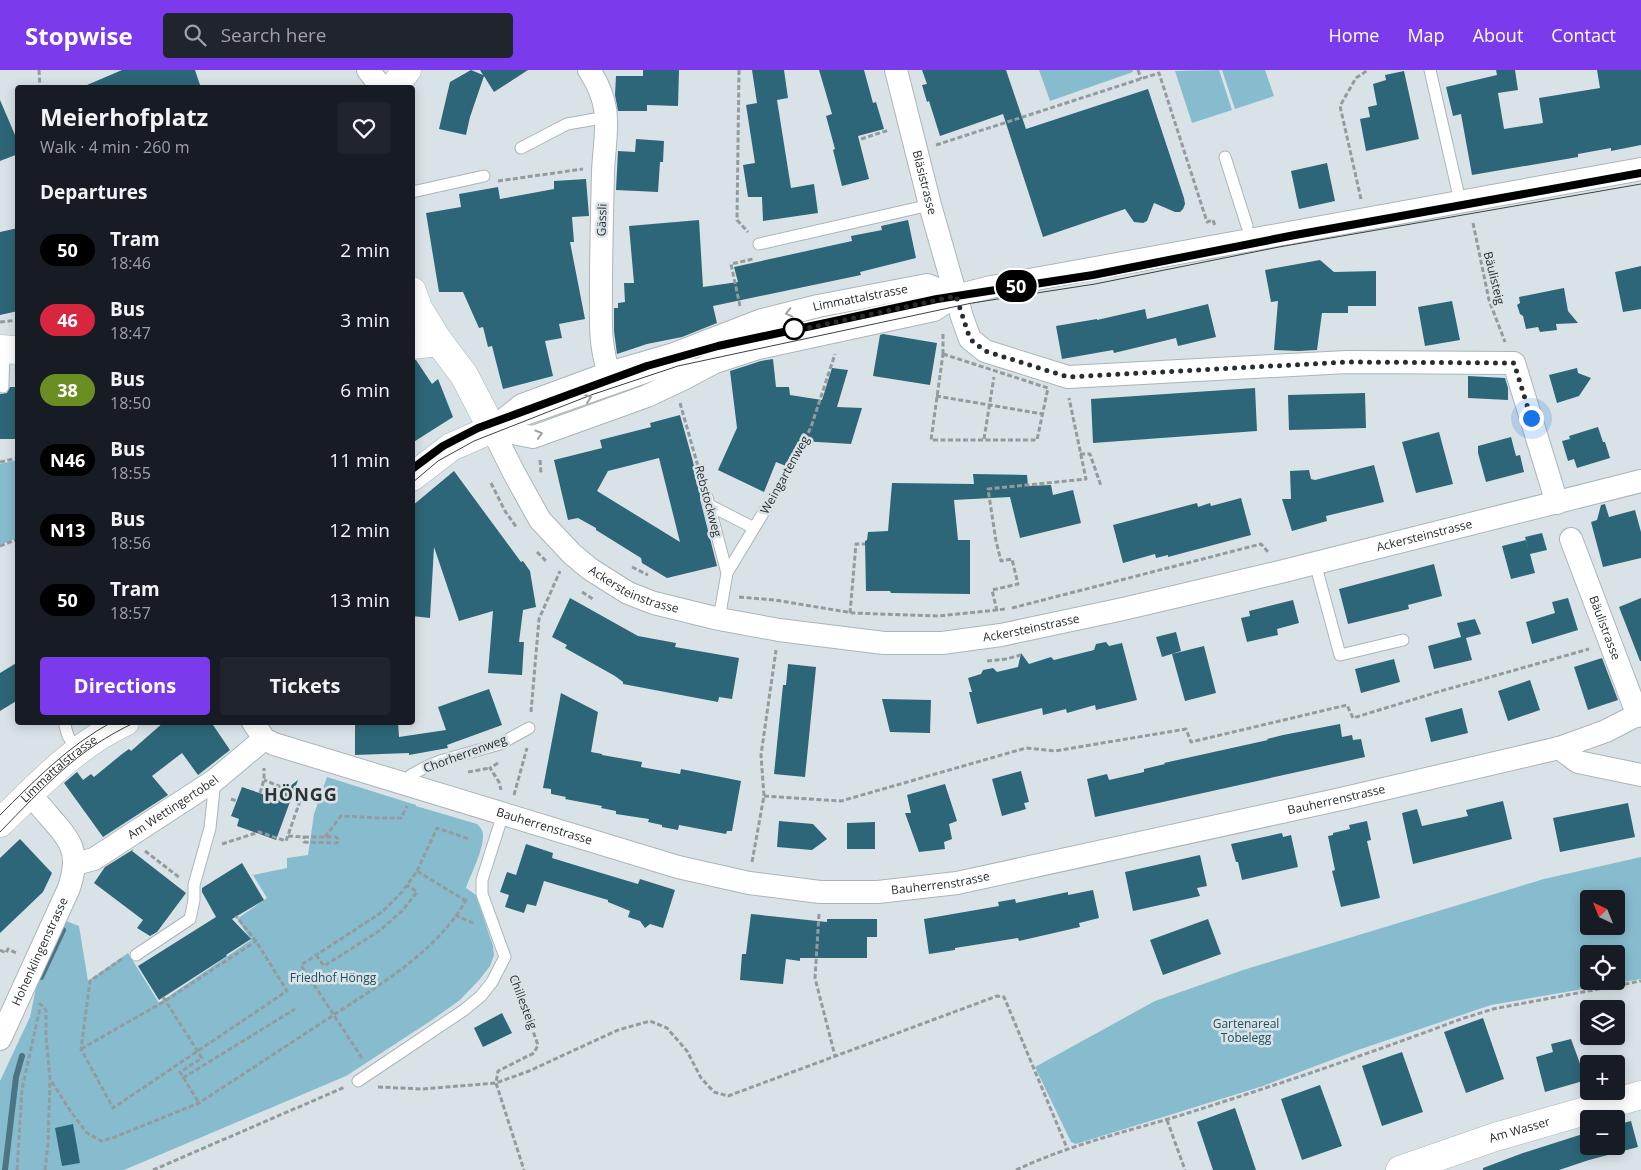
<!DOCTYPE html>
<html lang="en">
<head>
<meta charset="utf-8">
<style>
	body { margin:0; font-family:"Open Sans",sans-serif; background:#20242c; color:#f1f3f6; height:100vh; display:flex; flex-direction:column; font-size:19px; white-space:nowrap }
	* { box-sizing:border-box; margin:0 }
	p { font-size:16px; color:#9ea1a6 }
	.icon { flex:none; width:28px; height:28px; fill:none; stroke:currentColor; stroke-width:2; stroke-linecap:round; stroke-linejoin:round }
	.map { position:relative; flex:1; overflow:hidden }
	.details { position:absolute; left:15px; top:15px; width:400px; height:640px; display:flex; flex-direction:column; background:#171b24; border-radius:5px; box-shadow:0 2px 12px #0003 }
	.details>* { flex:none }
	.badge { padding:0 10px; border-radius:16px; font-size:18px; line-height:32px }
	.needle { width:32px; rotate:317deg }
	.fabs { position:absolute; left:1580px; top:820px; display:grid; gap:10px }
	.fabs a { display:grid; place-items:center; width:45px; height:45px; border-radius:5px; background:#171b24; box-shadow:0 2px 12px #0003; font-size:25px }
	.you { position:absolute; width:25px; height:25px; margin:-12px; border:4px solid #fff; border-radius:50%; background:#1a73e8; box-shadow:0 0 0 8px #1a73e833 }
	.map>.badge { position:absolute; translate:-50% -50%; box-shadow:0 0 0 2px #fff }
	h2 { padding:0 25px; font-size:19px; line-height:45px }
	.round { display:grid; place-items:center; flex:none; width:52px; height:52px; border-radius:5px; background:#20242c }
	.summary { display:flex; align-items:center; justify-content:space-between; height:85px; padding:0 25px }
	h1 { font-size:24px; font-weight:700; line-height:38px }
	.cta { display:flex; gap:10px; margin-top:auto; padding:10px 25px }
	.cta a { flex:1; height:58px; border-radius:5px; background:#7c3aed; color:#fff; font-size:20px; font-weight:700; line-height:58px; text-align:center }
	.cta a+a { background:#20242c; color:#f1f3f6 }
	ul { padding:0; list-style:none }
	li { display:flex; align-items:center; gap:15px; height:70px; padding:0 25px }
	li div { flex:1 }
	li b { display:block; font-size:19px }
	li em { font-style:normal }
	li .badge { min-width:55px; font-weight:700; text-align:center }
	header { display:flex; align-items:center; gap:30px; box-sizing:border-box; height:70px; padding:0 25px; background:#7c3aed; color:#fff }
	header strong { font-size:24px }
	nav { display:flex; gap:28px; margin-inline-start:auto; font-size:18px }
	.search { width:350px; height:45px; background:#20242c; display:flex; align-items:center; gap:12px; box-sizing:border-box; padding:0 18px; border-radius:5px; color:#9ea1a6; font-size:19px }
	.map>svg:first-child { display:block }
	.green { fill:#87bcce; fill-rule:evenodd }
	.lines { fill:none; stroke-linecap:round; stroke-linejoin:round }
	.stream { stroke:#4c7482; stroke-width:6 }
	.building { fill:#2d6678; fill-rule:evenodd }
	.service-casing { stroke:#abb5b8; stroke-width:13 }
	.minor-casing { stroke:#abb5b8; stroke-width:24 }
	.tertiary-casing { stroke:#abb5b8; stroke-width:29 }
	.path { stroke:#949b9f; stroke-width:3; stroke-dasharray:5 2.5; stroke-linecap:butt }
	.service { stroke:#fff; stroke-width:11 }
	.minor { stroke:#fff; stroke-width:22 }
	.tertiary { stroke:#fff; stroke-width:28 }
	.tram { stroke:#3c4042; stroke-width:1 }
	.oneway { stroke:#9fa0a1 }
	.line-casing { stroke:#fff; stroke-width:11 }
	.line { stroke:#000; stroke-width:8 }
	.walk { stroke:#2a2d2f; stroke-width:5; stroke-dasharray:0 9 }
	.stop-dot { fill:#fff; stroke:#000; stroke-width:2.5 }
	.labels { text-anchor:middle; stroke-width:5; stroke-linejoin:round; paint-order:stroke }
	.street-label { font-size:12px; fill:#2a2d2f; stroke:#d9e3e7 }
	.park-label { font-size:12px; fill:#1e4f5e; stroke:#d9e3e7 }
	.district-label { font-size:18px; font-weight:bold; letter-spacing:1px; fill:#2b3336; stroke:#d9e3e7 }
</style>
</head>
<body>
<header>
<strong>Stopwise</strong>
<div class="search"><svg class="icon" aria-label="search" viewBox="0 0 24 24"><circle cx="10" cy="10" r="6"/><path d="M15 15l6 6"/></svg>Search here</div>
<nav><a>Home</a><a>Map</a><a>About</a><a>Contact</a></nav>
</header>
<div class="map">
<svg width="1641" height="1100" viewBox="0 0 1641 1100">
	<rect width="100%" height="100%" fill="#d9e3e7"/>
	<path class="green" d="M1039,0h93l1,2 -83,29z
		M1219,0l13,40 -40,13 -17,-52z
		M1222,0h43l9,26 -39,13z
		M17,390v78l-17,7v-81z
		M327,707l89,28v1l61,18c3,3 5,5 6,10 1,15 -12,40 -17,54l10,7 17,51 1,9 -4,11 -10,13 -20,21 -28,20 -86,56 -222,94h-124v-89l30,-64 6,-29 27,-68 16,6 9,55 40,-28 31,50 92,-63 -14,-21 30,-21 -14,-23 34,-7v-10l21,-3 6,-41z
		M1641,787v122l-150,26 -133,45 -95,36 -187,58 -5,-2 -36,-75 120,-66 88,-31 301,-91zM1589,829h27v27h-27zM1589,884h27v27h-27z"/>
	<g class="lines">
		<path class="stream" d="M41,907l22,-47
			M5,1100l11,-93 6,-21"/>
	</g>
	<path class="building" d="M122,0h73l6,18h-121z
		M471,0l12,5 -3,-5h48l-34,22 -10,-16 -14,41 -4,18 -27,-6 11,-47z
		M643,0h36l-1,36 -31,-1v6h-29l-3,-16 1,-19h27z
		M752,0h32l4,28 -11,2 14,88 23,-4 4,29 -55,8 -1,-24h-14l-5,-32 12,-2 -9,-58 11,-2z
		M819,0h45l9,33 3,-1 8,27 -26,7 11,43 -27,7 -9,-36 2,-1 -9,-33 6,-2z
		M922,0h84l20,59 122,-40 36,109 1,6 -2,5 -3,3h-5l-21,-9 -7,18 -4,2 -9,-1 -9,-13 -82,28 -40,-123 -63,22 -11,-35 -2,1 -5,-17 5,-1z
		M1496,0h19l3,20 -20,3 6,36 39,-6 -4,-25 61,-10 -3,-18h44v75l-30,6v-3l-33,6v3l-106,18 -11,-61 -8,2 -7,-29 51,-12z
		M1404,1l15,68 -53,12 -6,-32 10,-2 -2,-10 9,-2 -4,-21 13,-4 -1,-5z
		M0,30l18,42v12l-18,7z
		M636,69l28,2 -1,21h-3l-2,30 -42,-2 2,-39 17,1z
		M1327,93l8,38 -36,8 -8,-38z
		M586,109l3,37 -17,1 2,25h-4l15,77 -26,5 3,14 -17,3 8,35 -50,13 -11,-43 -4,1 -5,-20 -4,1 -16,-36h-24l-13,-79 35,-6 -2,-13 39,-7 2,12 54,-10v-8z
		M699,150l4,67 35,-5 -4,-15 118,-26 -1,-5 31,-6 -1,-4 27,-6 8,38 -56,14 1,3 -148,31 4,17 -35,14 -35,7 -30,10 -3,-23v-23h4v-5l7,-1 -1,-19h10l-5,-57z
		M18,158v83l-18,4v-83z
		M1320,190l14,12 42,-1v35h-28v7h-26l-5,37 -19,1 -24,-1 4,-49 -7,1 -6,-32z
		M1641,196v43l-18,3 -8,-40z
		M1564,218l4,23 10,12 -22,1 1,6 -17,2 -2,-5 -12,2 -3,-13 -3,-2 -3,-9 3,-2 -1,-6z
		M1452,231l8,39 -35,6 -7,-39z
		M1208,234l8,33 -38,9 -2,-8 -62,15 -1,-3 -51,9 -6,-33 41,-7v1l48,-11 2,10z
		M883,264l54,9 -7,42 -57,-9 7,-41z
		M773,289l3,28h13l1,8 32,5 10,-32 16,2 -11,37 25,1 -11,36 -50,-3 -15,25 -10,-4 -12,30 -46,-22 19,-42 -7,-57 31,-10z
		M412,290h4l16,24 6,-5 15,38 -41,26z
		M1577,298l1,5 13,5 -12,18 -22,7 -8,-28z
		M1468,306l37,2 3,10v12l-40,-2z
		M10,317h8v52h-18v-45l7,-1z
		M1255,318l2,43 -164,12 -2,-44z
		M1365,323l1,35 -77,2 -1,-35z
		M680,345l12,43 9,36 -1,5 17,67 -50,12 -25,-15 -1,-5 -45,-28v-2l-18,-10 -10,2 -14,-60 48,-12 -2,-8 51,-13 -1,-4zM659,388l21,84 -83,-51 11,-20z
		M1598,357l5,15h2l5,16 -33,10 -3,-9 -6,2 -6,-20 8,-2 -1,-3z
		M1439,362l14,52 -37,9 -14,-51z
		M1511,367l5,19 4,-1 4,17 -38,10 -8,-29v-7z
		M1374,395l10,37 -58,14 1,5 -35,10 -10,-32h9l-1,-28 19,-1 2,9 4,1z
		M454,401l67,91 2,-1 7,10 6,36 -13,3 -4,32h5l-2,33 -34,-2 5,-62 -34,10 -25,-74 -4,71 -18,-2v-110z
		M973,404l54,1 1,11 23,-1 2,10 20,-5 8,33 -61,15 -10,-41 -56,3 4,40h12v54l-79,-1 -1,-2h-24l-1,-50 2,-1 1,-8 20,-1 4,-48 82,1z
		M1241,428l10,37 -83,22v-2l-12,3 -1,-4 -32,9 -10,-38 84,-22 1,4 12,-4 1,3z
		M1605,434l4,13 26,-7 6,22v26l-38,9 -12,-45 6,-2 4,-15z
		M1542,463l5,17 -17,4 5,19 -24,6 -9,-33 24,-6 3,11 -4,-14z
		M1434,494l8,32 -34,9 1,4 -61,15 -9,-35z
		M570,528l68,38 38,7 -1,4 64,11 -7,41 -13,-2 -1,5 -95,-18v-2l-8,-6 -50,-28 2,-3 -15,-8z
		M1568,528l10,32 -46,14 -6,-22 29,-9 -3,-11z
		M1641,528v63h-1l-21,-54z
		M1293,530l6,23 -22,6 1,6 -31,7 -6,-24 9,-2 -1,-5z
		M1475,549l6,15 -15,4 6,22 -38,9 -6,-23 33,-9 -4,-14z
		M1176,562l5,19 -19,6 -6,-20z
		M1106,572l3,4 13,-3 15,57 -41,10 -1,-5 -28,8 -1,-4 -23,6 -1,-7 -65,16 -8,-32h3l-4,-14 13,-4 2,-4 10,-2 4,4 21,-5 3,-14 8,11 22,-7 3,3 40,-10 2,-6z
		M1204,576l12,47 -31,8 -13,-47z
		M1602,588l16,42 -30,10 -14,-43z
		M1394,589l6,23 -39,11 -6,-24z
		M18,592v38l-18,11v-38z
		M788,594l28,3 -11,110 -31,-3 9,-89h3z
		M1530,610l10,30 -32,11 -10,-30z
		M489,619l13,36 -55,20 1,3 -39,7v-2l-54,2v-33h43l1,15 47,-7 -8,-23z
		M561,623l37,19 -7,40 11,2v1l40,7 -1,5 39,7 1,-5 60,12 -9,50h-5l-1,3 -47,-9 -1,5 -16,-3v-2l-14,-3 1,-3 -33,-5v-3l-15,-3 1,-2 -37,-7 1,-2 -15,-3v-5l-8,-1z
		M882,629l49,1 -1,33 -40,-1z
		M1462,638l6,25 -37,9 -6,-24z
		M164,652h47l19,28 -32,25 -16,-22 -30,23 16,19 -65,42 -39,-54 13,-11 6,8 8,-6 3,3 28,-23 7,-5 2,2z
		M1340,654l2,13 10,-2 1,5 8,-1 4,18 -270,60 -8,-38 20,-5 2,6 35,-8v-3l21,-5 -1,-1 104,-23 -1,-1 16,-4z
		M1021,701l8,31 -5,1 2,6 -24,7 -10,-37z
		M298,710l-22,60 -39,-14 2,-7 -8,-3 11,-29 32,11z
		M945,714l12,37 -8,3 3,15 -8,3 1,7 -26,3 -14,-39h6l-4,-18z
		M1503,731l9,38 -99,25 -11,-51 15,-4 5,17 46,-10 -2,-6z
		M1628,733l7,34 -75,15 -7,-34z
		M779,751l34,3 14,15 -15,11 -35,-3z
		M1367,751l4,19 -4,1 13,57 -39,9 -9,-36 3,-1 -7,-34 5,-1v-2l17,-4 -1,-4z
		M875,752v27h-28v-26z
		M1282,763l1,4 8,-2 7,32 -56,13 -4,-18h-2l-5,-18z
		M20,769l32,34 -9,19 -43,41v-75z
		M526,774l27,9 -1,5 36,11 50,15 2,-5 35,11 -12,38 -13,-4 -5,4 -5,-7 -12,-4 2,-6 -22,-9v-2l-64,-19 -8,25 -9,-2 -3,9 -19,-6 4,-12 -9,-3 7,-20 9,3z
		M134,779l-2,2 54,42 -29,39 -7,4 -13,-8 6,-8 -49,-37 11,-16z
		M1200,785l7,31 -10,2 3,8 -67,15 -8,-39z
		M242,793l22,37 -32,19 19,20 -25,16 1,1 -68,44 -21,-34 78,-49 -14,-25v-4z
		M1093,820l6,28 -20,5 1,4 -61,14 -1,-3 -63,10v2l-26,4 -5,-35 75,-13 -1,-4 17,-3 1,4 52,-11v3z
		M751,844l76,8v-3h50v18h-10v21h-67v3l-14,-2 -3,25 -43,-4 2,-26h4z
		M1208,849l13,35 -58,21 -13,-35z
		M502,943l10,20 -29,14 -9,-19z
		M1483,948l21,61 -38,14 -22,-61z
		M1571,969l11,30h-2l3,12 -38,11 -9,-35 17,-5 -2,-8z
		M1402,982l21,60 -41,14 -20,-60z
		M1320,1015l22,61 -40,14 -21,-61z
		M1235,1038l21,62h-43l-16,-48z
		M1631,1051l7,26 -49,13 -30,10h-76v-2l40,-15 66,-21v14h27v-21z
		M73,1054l7,39 -18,3 -7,-38z"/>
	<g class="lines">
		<defs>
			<path id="service" d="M1430,0l30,131
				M521,78l46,-24 40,-7
				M1225,87l22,69
				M412,122l72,-16
				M759,174l171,-39
				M737,267l41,-4
				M3,317l1,-38
				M505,355l22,-6 151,-53 21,-2
				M707,427l20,76 -8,46
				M709,435l45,23
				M1315,493l25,92 63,-15
				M727,503l41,-68
				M64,652l4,14 9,14
				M406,716l5,-11 17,-9 12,-5 60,-17 29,-16
				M136,885l54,-36 4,-19v-15l16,-57 5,-48
				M358,1011l106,-71 17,-14 11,-14 13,-25 -23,-63v-14l21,-66"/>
			<g id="minor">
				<path d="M368,0l14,18"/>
				<path d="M589,0c25,38 16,60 14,102 -1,40 -2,79 -2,118 0,30 -2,54 8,83"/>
				<path id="s1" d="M896,0l34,135 32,112 8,22 15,12 83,26 279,-15 167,1 43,140"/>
				<path id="s2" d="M492,359l22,44 26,47 32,34 18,15 38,24 26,10 65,16 60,11 105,13h58l59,-8 122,-26 157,-37 361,-91"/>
				<path d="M492,359l41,8 114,-41 36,-17 32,-17 43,-14 176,-38 22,-14 35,-9 650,-118"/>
				<path id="s3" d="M492,359l30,-24 87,-32 65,-19 88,-34 56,-14 109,-21 29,11"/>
				<path id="s4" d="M1571,469l67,177"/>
				<path id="s5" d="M253,652l11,17 10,5 404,123 71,16 71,9h58l79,-9 384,-84 218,-51 47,-17 35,-18"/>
				<path d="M1559,678l19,14 63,13"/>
				<path id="s6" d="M75,794l19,-5 121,-79 49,-41"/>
				<path id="s7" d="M0,969l69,-151c12,-36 2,-47 -21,-73 -6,-7 -12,-15 -19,-20"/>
			</g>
			<g id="tertiary">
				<path d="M393,18l14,-18"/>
				<path d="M412,221l6,17 21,34 25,33 28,54 -41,18 -39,30"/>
				<path d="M412,275l27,-3"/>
				<path d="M0,279l18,1"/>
				<path id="s8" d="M0,753c40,-39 73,-76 125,-101"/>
				<path id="s9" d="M1400,1100l95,-33 146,-42"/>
			</g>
		</defs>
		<use href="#service" class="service-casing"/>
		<use href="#minor" class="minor-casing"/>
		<use href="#tertiary" class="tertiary-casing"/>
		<path class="path" d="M39,0l1,18
			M739,0l-2,150 11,12
			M1138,0l3,9
			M861,69l28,-9
			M936,75l223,-72 48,149 6,-2 2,6
			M498,111l85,-12
			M1361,129l-21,-93 16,-28 12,-8
			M1473,153l16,77 16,42
			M740,236l-9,-42 22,-5
			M0,252l18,-2
			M943,284l105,34 -11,52h-106z
			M943,284v-22
			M936,326l107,18
			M680,333l23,81
			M984,369l10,-62
			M1080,384h10l11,32
			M540,390l1,14
			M0,392l18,-4
			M491,413l14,28 12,17
			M776,422l24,-39 12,-29 23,-70
			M0,476l18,-7
			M537,482l10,10
			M632,497l16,8
			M582,522l11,7
			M739,527l36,3 78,13 85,3 68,-7
			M1012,538l249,-64 7,8
			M997,541l-5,-21 26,-6 -6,-25 -11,2 -5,-20 -8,-52 98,-10 -17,-81
			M850,543l6,-69h9
			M987,591l19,-2 15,-4
			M531,642l8,-93 21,-48
			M498,693l-8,5 9,14 2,8
			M468,702l22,-4
			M260,723l4,-13v-12
			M514,725l13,-47
			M764,726l77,5 185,-53 29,3 131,-22 5,13 156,-37 6,13 88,-27 148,-42
			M231,729l6,2
			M288,766l16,1
			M304,767h32l2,2v3l-2,1 -32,-1z
			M325,767l16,-21 39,2h21l6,-12
			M222,774l37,-12 27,9 14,-40 -4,-8 -32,-13
			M145,781l35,27
			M752,792l12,-66 -3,-41 15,-105
			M417,801l20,-43 32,11
			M819,844l-4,64 20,78
			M455,845l20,9
			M0,880l6,3 2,-4 8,4
			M316,885l8,11 55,-35 23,-20 15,-19 -10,-7
			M122,889l-32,22 -9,68 32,59 174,-117 -31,-50 -20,-25
			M513,906l25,69 -4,8 -36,18 -2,12 28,87
			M163,927l39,61 -22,14 19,31
			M39,933l7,7v26l4,43 21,33 16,21 14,8 14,-4 84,-34 182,-119c34,-24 66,-49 86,-86
			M81,979l84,-48 91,-60
			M362,988l-61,-93 81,-53 20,-20 15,-21 49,30
			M183,1008l112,-69
			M378,1017l44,2 74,-6 33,-12 89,-41 32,-9 17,7 20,23 14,27 13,14 14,4 269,-100 7,1 63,151
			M1167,1050l18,50
			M17,1100l5,-81 18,-81
			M45,1100l3,-26 2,-64
			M153,1100l192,-83
			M1016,1100c55,-26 114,-39 172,-57 92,-29 183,-60 273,-94l32,-10 148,-28"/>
		<use href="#service" class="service"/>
		<use href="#minor" class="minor"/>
		<use href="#tertiary" class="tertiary"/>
		<path class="tram" d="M412,399l31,-23 35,-18 169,-62 71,-20 219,-47 156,-24 184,-37 364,-65
			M412,413l26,-22 36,-20 117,-46 87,-29 294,-63 123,-19 184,-37 362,-63
			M0,745c35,-35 68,-69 112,-93
			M0,762c44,-45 77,-83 136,-110"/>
	</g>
	<defs><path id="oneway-chevron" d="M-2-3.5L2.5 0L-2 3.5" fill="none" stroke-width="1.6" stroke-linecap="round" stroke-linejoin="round" transform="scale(1.25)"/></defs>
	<g class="oneway">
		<use href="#oneway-chevron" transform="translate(789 243) rotate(167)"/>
		<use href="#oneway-chevron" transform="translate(588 328) rotate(-19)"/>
		<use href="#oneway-chevron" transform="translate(539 364) rotate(-17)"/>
	</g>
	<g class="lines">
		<defs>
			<path id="line" d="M412,399l31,-23 35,-18 169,-62 71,-20 219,-47 156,-24 202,-40 346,-62"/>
		</defs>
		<use href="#line" class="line-casing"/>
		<use href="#line" class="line"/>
		<path class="walk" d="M794,259v2l162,-35 14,43 15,12 83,26 279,-15 167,1 17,55"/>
	</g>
	<circle class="stop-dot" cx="794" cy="259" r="10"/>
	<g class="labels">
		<g class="street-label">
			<text dy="4" stroke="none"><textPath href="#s1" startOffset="116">Bläsistrasse</textPath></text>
			<text transform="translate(602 150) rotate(-88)" y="4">Gässli</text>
			<text transform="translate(1494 208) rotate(76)" y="4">Bäulisteig</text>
			<text dy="4" stroke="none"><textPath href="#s3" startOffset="394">Limmattalstrasse</textPath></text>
			<text transform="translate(785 405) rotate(-61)" y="4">Weingartenweg</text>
			<text transform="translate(708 431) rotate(75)" y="4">Rebstockweg</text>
			<text dy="4" stroke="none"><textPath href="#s2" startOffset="1032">Ackersteinstrasse</textPath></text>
			<text dy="4" stroke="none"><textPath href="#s2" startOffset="222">Ackersteinstrasse</textPath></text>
			<text dy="4" stroke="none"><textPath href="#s2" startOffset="628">Ackersteinstrasse</textPath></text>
			<text dy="4" stroke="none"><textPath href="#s4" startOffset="95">Bäulistrasse</textPath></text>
			<text transform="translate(465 684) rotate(-20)" y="4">Chorherrenweg</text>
			<text dy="4" stroke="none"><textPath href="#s8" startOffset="80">Limmattalstrasse</textPath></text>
			<text dy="4" stroke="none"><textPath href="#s5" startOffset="1124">Bauherrenstrasse</textPath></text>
			<text dy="4" stroke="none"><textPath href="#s6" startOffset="114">Am Wettingertobel</textPath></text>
			<text dy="4" stroke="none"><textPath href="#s5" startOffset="314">Bauherrenstrasse</textPath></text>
			<text dy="4" stroke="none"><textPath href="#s5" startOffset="719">Bauherrenstrasse</textPath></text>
			<text dy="4" stroke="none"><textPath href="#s7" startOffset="96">Hohenklingenstrasse</textPath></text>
			<text transform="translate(523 932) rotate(69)" y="4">Chillesteig</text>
			<text dy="4" stroke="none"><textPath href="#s9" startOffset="126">Am Wasser</textPath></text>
		</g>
		<g class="park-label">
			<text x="333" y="912">Friedhof Höngg</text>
			<text x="1246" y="958">Gartenareal<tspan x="1246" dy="14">Tobelegg</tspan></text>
		</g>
		<g class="district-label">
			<text x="301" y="731">HÖNGG</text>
		</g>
	</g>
</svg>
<div class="fabs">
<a><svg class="needle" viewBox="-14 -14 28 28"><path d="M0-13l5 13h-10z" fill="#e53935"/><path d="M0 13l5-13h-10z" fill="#9ea1a6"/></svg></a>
<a><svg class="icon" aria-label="locate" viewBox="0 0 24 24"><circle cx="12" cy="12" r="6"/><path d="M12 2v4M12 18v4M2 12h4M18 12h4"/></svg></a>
<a><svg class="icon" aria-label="layers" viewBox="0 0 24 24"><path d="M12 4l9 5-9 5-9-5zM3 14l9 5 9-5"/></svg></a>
<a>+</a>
<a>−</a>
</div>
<div class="you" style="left:1531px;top:348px"></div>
<b class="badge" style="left:1016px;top:216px;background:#000;color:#fff">50</b>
<section class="details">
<div class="summary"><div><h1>Meierhofplatz</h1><p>Walk · 4 min · 260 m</p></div><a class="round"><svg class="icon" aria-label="heart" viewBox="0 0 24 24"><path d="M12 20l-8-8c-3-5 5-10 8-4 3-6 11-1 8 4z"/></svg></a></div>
<h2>Departures</h2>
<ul>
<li><span class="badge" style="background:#000;color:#fff">50</span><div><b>Tram</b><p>18:46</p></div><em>2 min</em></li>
<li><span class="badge" style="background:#d7263d;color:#fff">46</span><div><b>Bus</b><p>18:47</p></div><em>3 min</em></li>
<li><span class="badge" style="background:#6b8e23;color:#fff">38</span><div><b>Bus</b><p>18:50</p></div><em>6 min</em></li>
<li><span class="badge" style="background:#000;color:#fff">N46</span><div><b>Bus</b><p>18:55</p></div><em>11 min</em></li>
<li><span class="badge" style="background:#000;color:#fff">N13</span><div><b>Bus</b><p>18:56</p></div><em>12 min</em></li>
<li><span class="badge" style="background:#000;color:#fff">50</span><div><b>Tram</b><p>18:57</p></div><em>13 min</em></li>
</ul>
<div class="cta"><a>Directions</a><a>Tickets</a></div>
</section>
</div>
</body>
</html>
